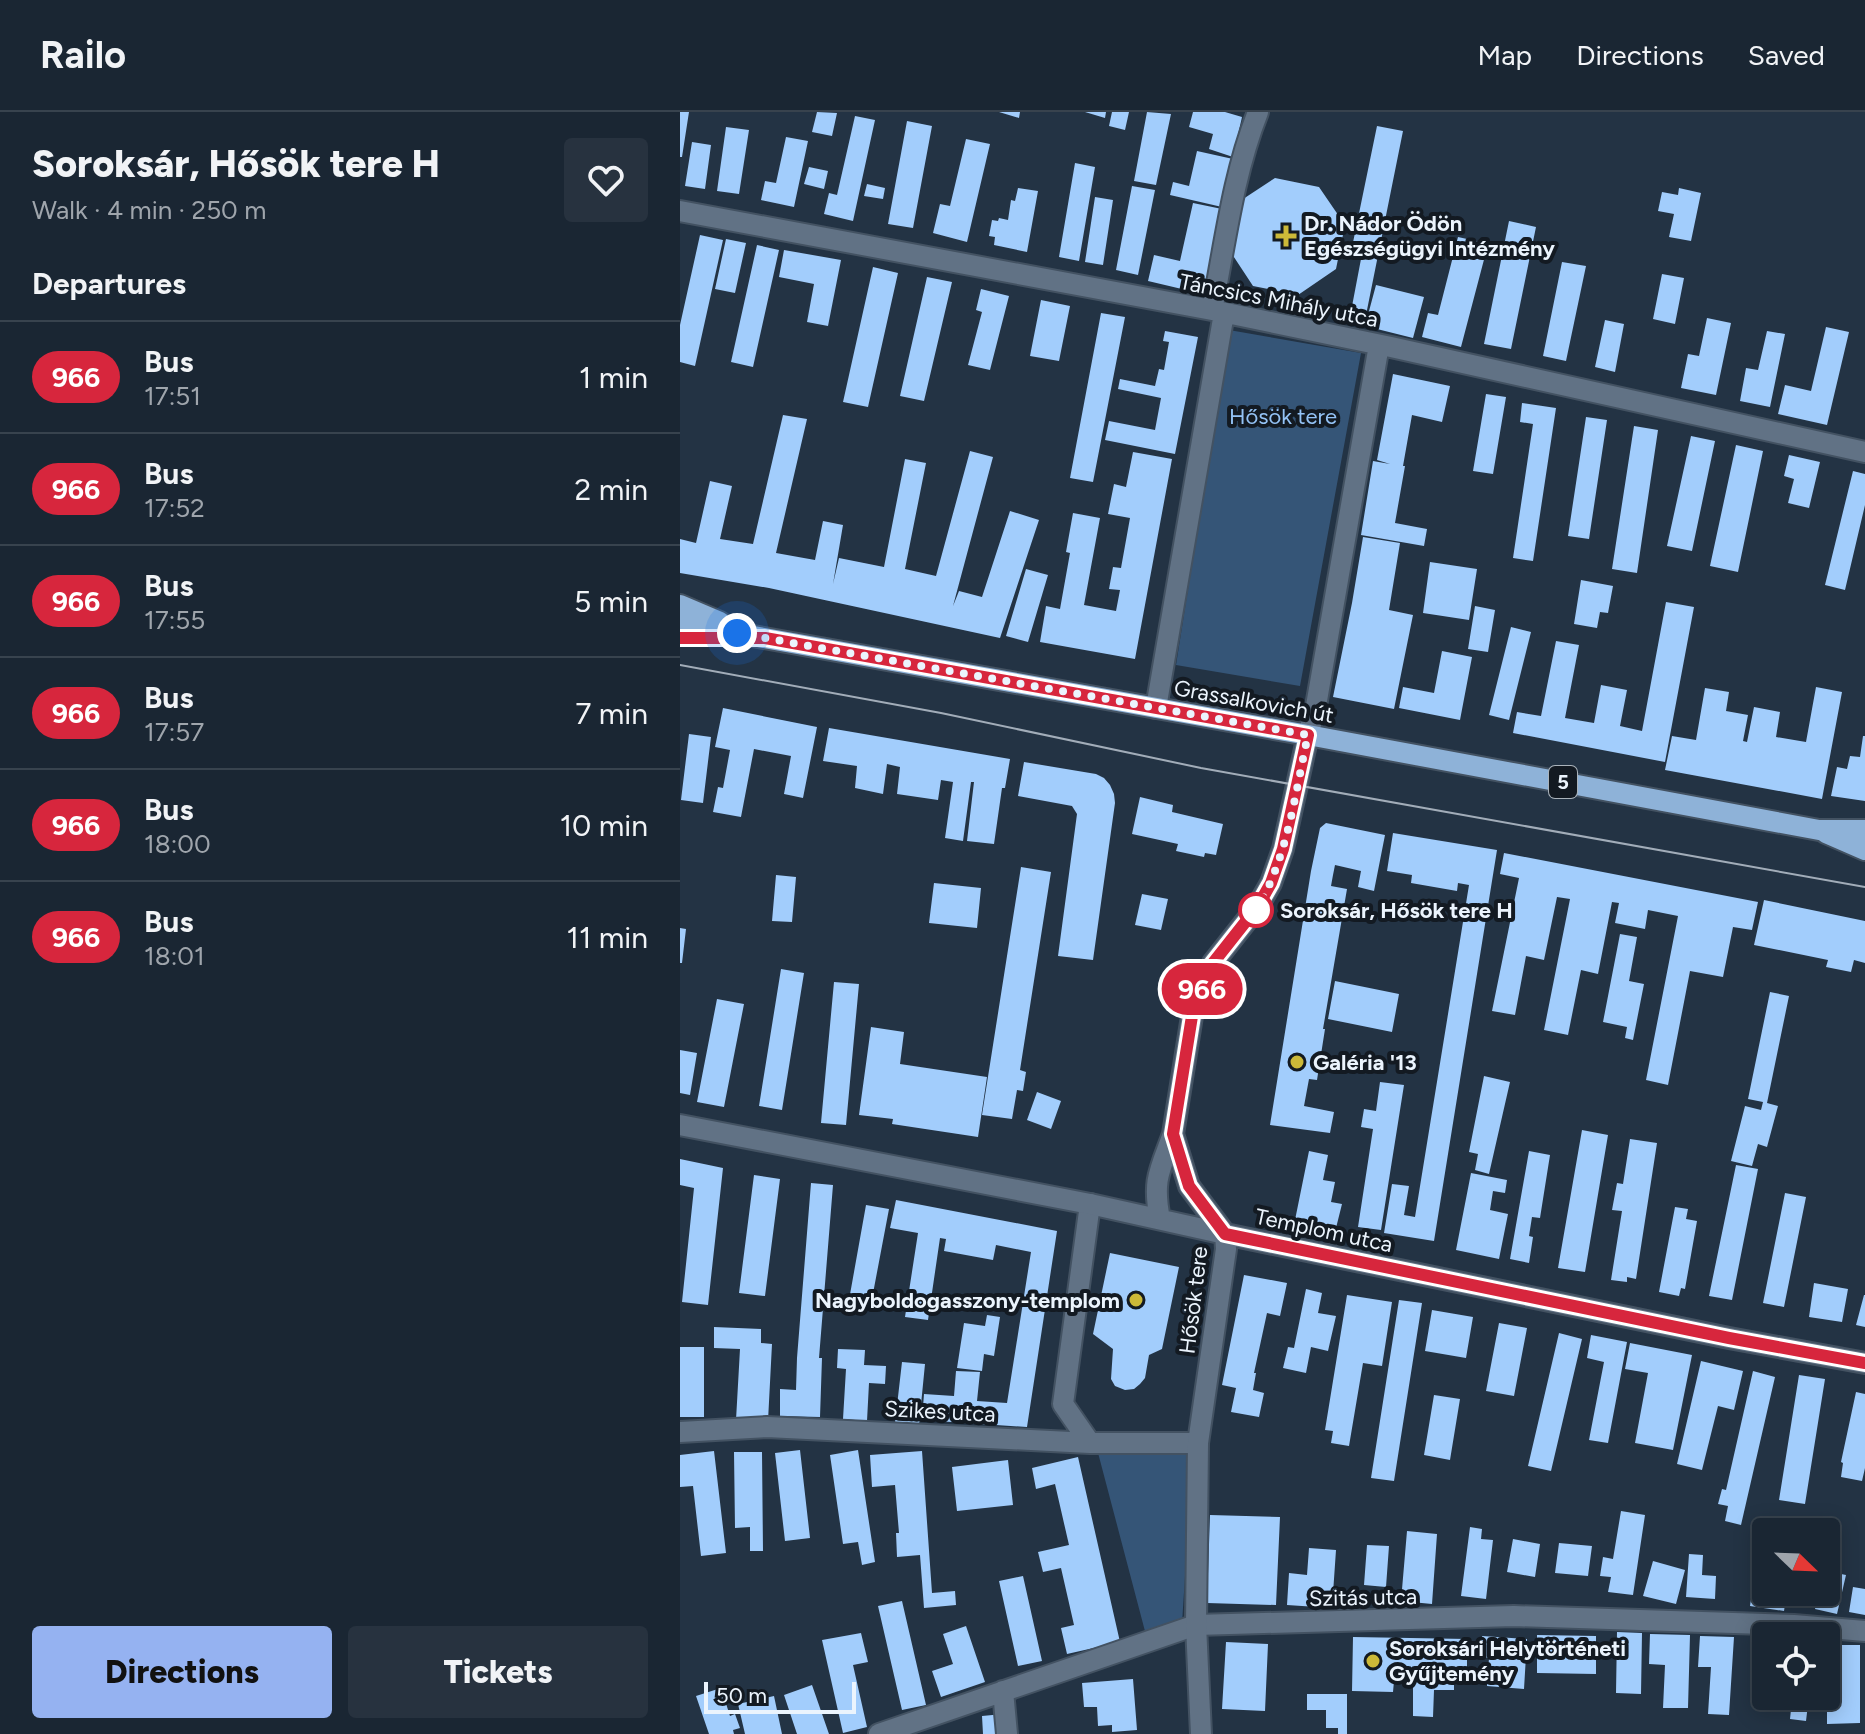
<!DOCTYPE html>
<html lang="en">
<head>
<meta charset="utf-8">
<style>
	body { margin:0; font-family:Figtree,sans-serif; background:#27323f; color:#f1f3f6; height:100vh; display:flex; flex-direction:column; font-size:30px; white-space:nowrap }
	* { box-sizing:border-box; margin:0 }
	p { font-size:26px; color:#9fa5ac }
	.icon { flex:none; width:44px; height:44px; fill:none; stroke:currentColor; stroke-width:2; stroke-linecap:round; stroke-linejoin:round }
	.map { position:relative; flex:1; overflow:hidden }
	.details { display:flex; flex-direction:column; background:#1a2633; width:680px }
	.details>* { flex:none }
	.badge { padding:0 16px; border-radius:26px; font-size:28px; line-height:52px }
	.needle { width:52px; rotate:113deg }
	.tools { position:absolute; left:1072px; top:1406px; display:grid; gap:16px }
	.tools a { display:grid; place-items:center; width:88px; height:88px; border-radius:8px; background:#1a2633; box-shadow:0 4px 20px #0003,0 0 0 2px #38434e; font-size:40px }
	.scale { position:absolute; left:24px; bottom:20px; width:152px; box-sizing:border-box; padding-left:8px; border:4px solid #ebf4fd; border-top:0; font-size:22px; line-height:28px; white-space:nowrap; color:#ebf4fd; -webkit-text-stroke:6px #131a22; paint-order:stroke }
	.you { position:absolute; width:40px; height:40px; margin:-20px; border:6px solid #fff; border-radius:50%; background:#1a73e8; box-shadow:0 0 0 12px #1a73e833 }
	.map>.badge { position:absolute; translate:-50% -50%; box-shadow:0 0 0 4px #fff }
	h2 { padding:0 32px; font-size:30px; line-height:72px }
	.round { display:grid; place-items:center; flex:none; width:84px; height:84px; border-radius:8px; background:#27323f }
	.overview { display:flex; align-items:center; justify-content:space-between; height:136px; padding:0 32px }
	h1 { font-size:38px; font-weight:800; line-height:60px }
	.button { display:flex; gap:16px; margin-top:auto; padding:16px 32px }
	.button a { flex:1; height:92px; border-radius:8px; background:#95b2f1; color:#111; font-size:32px; font-weight:800; line-height:92px; text-align:center }
	.button a+a { background:#27323f; color:#f1f3f6 }
	ul { padding:0; list-style:none }
	li { display:flex; align-items:center; gap:24px; height:112px; padding:0 32px; border-top:2px solid #38434e }
	li div { flex:1 }
	li b { display:block; font-size:30px }
	li em { font-style:normal }
	li .badge { min-width:88px; font-weight:700; text-align:center }
	header { display:flex; align-items:center; gap:48px; box-sizing:border-box; height:112px; padding:0 40px; background:#1a2633; border-bottom:2px solid #38434e }
	header strong { font-size:38px }
	nav { display:flex; gap:44px; margin-inline-start:auto; font-size:28px }
	main { display:flex; flex:1; min-height:0 }
	.map>svg:first-child { display:block }
	.green { fill:#355577 }
	.building { fill:#a2cdfc }
	.lines { fill:none; stroke-linecap:round; stroke-linejoin:round }
	.minor-casing { stroke:#435262; stroke-width:24 }
	.tertiary-casing { stroke:#435262; stroke-width:24 }
	.primary-casing { stroke:#435262; stroke-width:24 }
	.minor { stroke:#617285; stroke-width:20 }
	.tertiary { stroke:#617285; stroke-width:20 }
	.primary { stroke:#8eb2d8; stroke-width:20 }
	.tram { stroke:#a2adb9; stroke-width:2 }
	.line-casing { stroke:#fff; stroke-width:18 }
	.line { stroke:#d7263d; stroke-width:12 }
	.walk { stroke:#ebf4fd; stroke-width:8; stroke-dasharray:0 14.4 }
	.poi-dot { fill:#ccb938; stroke:#131a22; stroke-width:3 }
	.stop-dot { fill:#fff; stroke:#d7263d; stroke-width:4 }
	.labels { text-anchor:middle; stroke-width:8; stroke-linejoin:round; paint-order:stroke }
	.shield { fill:#131a22; stroke:#aab3bb; stroke-width:2 }
	.shield-label { font-size:20px; font-weight:bold; fill:#ebf4fd }
	.poi-label { font-size:22px; font-weight:bold; fill:#ebf4fd; stroke:#131a22; text-anchor:start }
	.street-label { font-size:22px; fill:#ebf4fd; stroke:#131a22 }
	.park-label { font-size:22px; fill:#94c3f6; stroke:#131a22 }
	.stop-label { font-size:22px; font-weight:bold; fill:#ebf4fd; stroke:#131a22; text-anchor:start }
</style>
</head>
<body>
<header>
<strong>Railo</strong>
<nav><a>Map</a><a>Directions</a><a>Saved</a></nav>
</header>
<main>
<section class="details">
<div class="overview"><div><h1>Soroksár, Hősök tere H</h1><p>Walk · 4 min · 250 m</p></div><a class="round"><svg class="icon" aria-label="heart" viewBox="0 0 24 24"><path d="M12 20l-8-8c-3-5 5-10 8-4 3-6 11-1 8 4z"/></svg></a></div>
<h2>Departures</h2>
<ul>
<li><span class="badge" style="background:#d7263d;color:#fff">966</span><div><b>Bus</b><p>17:51</p></div><em>1 min</em></li>
<li><span class="badge" style="background:#d7263d;color:#fff">966</span><div><b>Bus</b><p>17:52</p></div><em>2 min</em></li>
<li><span class="badge" style="background:#d7263d;color:#fff">966</span><div><b>Bus</b><p>17:55</p></div><em>5 min</em></li>
<li><span class="badge" style="background:#d7263d;color:#fff">966</span><div><b>Bus</b><p>17:57</p></div><em>7 min</em></li>
<li><span class="badge" style="background:#d7263d;color:#fff">966</span><div><b>Bus</b><p>18:00</p></div><em>10 min</em></li>
<li><span class="badge" style="background:#d7263d;color:#fff">966</span><div><b>Bus</b><p>18:01</p></div><em>11 min</em></li>
</ul>
<div class="button"><a>Directions</a><a>Tickets</a></div>
</section>
<div class="map">
<svg width="1185" height="1622" viewBox="0 0 1185 1622">
	<rect width="100%" height="100%" fill="#233344"/>
	<path class="green" d="M549,218l132,23 -61,333 -124,-21z
		M417,1337h96l-11,175 -36,11z"/>
	<path class="building" d="M0,0h9l-7,45h-2z
		M137,0l20,1 -5,23 -20,-4z
		M319,0h21l-1,6z
		M405,0h21l-1,6z
		M432,0h17l-4,18 -16,-4z
		M467,0l24,2 -15,71 -22,-4z
		M513,0h32l17,5 -9,40 -24,-8 4,-15 -24,-7z
		M175,4l20,4 -22,101 -29,-7 5,-21 8,2z
		M227,9l25,5 -19,102 -25,-4z
		M697,14l26,5 -39,194 -15,-3 12,-63 -11,-2z
		M46,15l23,3 -10,64 -22,-3z
		M106,25l22,4 -14,66 -33,-7 4,-19 11,2z
		M286,27l24,5 -23,98 -34,-9 7,-29 10,2z
		M12,30l19,3 -6,44 -20,-3z
		M517,39l36,8 -11,48 -52,-12 3,-13 16,4z
		M395,51l20,4 -16,94 -20,-4z
		M129,55l19,4 -4,18 -20,-5z
		M595,66l44,9 26,38 -9,44 -38,26 -45,-9 -25,-38 9,-45z
		M187,72l18,4 -2,11 -19,-3z
		M452,74l23,4 -17,85 -22,-5z
		M338,76l20,3 -11,61 -33,-7 1,-8 -6,-1 3,-16 6,1 1,-3 9,2 3,-20 4,1z
		M999,76l22,5 -10,48 -22,-4 5,-23 -16,-3 4,-19 16,3z
		M415,85l18,3 -10,65 -18,-3z
		M513,91l29,6 -19,85 -55,-13 6,-26 26,6z
		M829,109l27,6 -25,122 -27,-5z
		M20,123l23,5 -28,126 -15,-4v-37z
		M778,125l27,6 -2,9h3l-25,95 -39,-10 6,-24 10,2z
		M46,127l20,4 -11,50 -20,-4z
		M77,133l22,5 -26,117 -22,-5z
		M104,138l57,10 -13,66 -21,-4 7,-38 -35,-7z
		M882,150l24,4 -20,95 -23,-5z
		M193,155l25,6 -30,134 -25,-5z
		M982,162l22,4 -9,46 -22,-5z
		M247,165l25,5 -28,119 -24,-5z
		M696,173l48,12 -11,41 -48,-12z
		M301,177l28,7 -19,74 -22,-5 14,-53 -6,-2z
		M361,188l29,6 -11,55 -29,-5z
		M421,201l24,4 -32,165 -23,-4z
		M1027,206l24,5 -15,72 -35,-7 7,-34 11,2z
		M925,208l19,4 -9,48 -20,-5z
		M1146,215l23,5 -22,93 -49,-11 7,-29 26,6z
		M485,219l33,6 -23,117 -70,-14 4,-19 46,9 6,-32 -43,-9 2,-10 35,7 4,-17 5,1 5,-28 -6,-1z
		M1087,219l18,3 -15,73 -30,-6 6,-33 12,2z
		M713,262l57,12 -8,36 -30,-7 -9,51h2l-10,57 32,6 -3,17 -63,-11 12,-74 17,3 -13,-4z
		M806,282l20,3 -13,77 -20,-3z
		M842,291l34,5 -23,153 -20,-3 20,-134 -13,-2z
		M103,303l24,4 -31,134 39,7 8,-39 20,4 -10,59 6,-26 45,9 21,-108 21,4 -21,106 31,7 34,-125 23,6 -40,149 6,-15 23,6 28,-86 29,9 -39,118 -231,-50 -89,-15v-34l16,4 14,-62 22,5 -12,53 33,5z
		M906,305l21,3 -18,119 -21,-3z
		M954,314l24,4 -21,143 -25,-4z
		M1011,324l24,5 -23,110 -25,-5z
		M1056,333l27,6 -25,121 -28,-6z
		M453,340l39,7 -37,200 -95,-17 6,-36 14,3 10,-56 -4,-1 7,-39 27,5 -16,87 32,6 4,-21 -11,-1 4,-22 8,1 9,-50 -22,-4 6,-30 12,3z
		M1109,343l31,7 -11,46 -21,-5 6,-24 -10,-3z
		M1173,359l12,3v31l-20,85 -20,-5z
		M683,425l37,6 -11,67 24,5 -19,94 -61,-12 19,-94z
		M750,450l47,7 -8,51 -46,-7z
		M346,457l22,6 -20,67 -22,-6z
		M901,468l32,6 -5,27 -8,-1 -3,16 -23,-4z
		M986,490l28,5 -29,155 -152,-29 4,-21 24,4 15,-75 23,4 -14,73 29,5 7,-38 26,5 -7,36 22,5z
		M795,494l20,4 -7,42 -20,-3z
		M831,515l20,5 -22,88 -20,-5z
		M762,539l30,6 -12,63 -61,-12 4,-21 31,6z
		M1136,575l26,5 -20,107 -157,-29 7,-34 24,4 9,-52 24,4 -3,19 22,4 -5,26 4,1 7,-35 26,5 -4,25 30,5z
		M43,596l94,19 -14,71 -19,-4 7,-38 -37,-7 -13,68 -28,-5 5,-25 5,1 7,-38 -15,-3z
		M149,616l181,31 -5,29h-3l-8,56 -27,-3 7,-59h-3l-8,59 -18,-3 8,-56 -12,-2 -3,20 -41,-6 3,-27 -13,-3 -4,30 -28,-6 2,-22 -34,-5z
		M9,622l22,3 -8,66 -22,-3z
		M1183,624h2v65l-34,-5 6,-29 10,2 3,-13 10,1z
		M344,650l72,12 8,4 6,7 4,9 1,9 -22,157 -35,-4 19,-142 -5,-8 -54,-10z
		M460,685l33,8 -1,7 51,12 -7,31 -11,-2 -1,4 -28,-6 2,-7 -46,-10z
		M646,711l59,12 -11,56 -16,-4 3,-16 -26,-6 -2,10 -2,11 16,3 -24,140h2l-8,51 -8,-1 -5,27 30,6 -4,21 -60,-8 41,-254 9,-43z
		M713,721l104,17 -63,391 -50,-8 8,-49 17,2 -5,29 11,2 54,-332 -11,-2 -1,8 -46,-8 1,-8 -25,-4z
		M824,741l254,49 -6,28 -19,-3 -10,50 -33,-6 -22,114 -22,-5 32,-164 -30,-6 -3,19 -30,-6 4,-20 -7,-1 -14,72 -17,-4 -13,65 -24,-5 26,-131 -13,-2 -13,63 -18,-4 -11,59 -23,-4 27,-133 -19,-4z
		M341,755l30,5 -31,198 6,2 -3,19 -6,-1 -5,29 -30,-4z
		M96,763l20,2 -4,45 -20,-1z
		M254,771l47,5 -4,40 -48,-5z
		M462,782l26,5 -7,31 -26,-5z
		M1084,788l101,21v42l-11,-3 -3,12 -25,-5 2,-7 -74,-15z
		M0,816l6,1 -4,34h-2z
		M940,822l17,3 -8,44 15,3 -11,56 -8,-2 2,-11 -24,-5z
		M101,857l23,4 -22,137 -23,-4z
		M655,869l64,13 -7,38 -64,-13z
		M154,870l25,2 -13,141 -25,-2z
		M1090,880l19,4 -22,107 11,3 -11,41 -9,-3 -6,22 -21,-5 14,-55 16,4 2,-8 -15,-3z
		M37,887l27,5 -20,103 -27,-5z
		M191,915l33,5 -4,32 87,13 -9,60 -86,-13 1,-5 -34,-4z
		M0,938l17,3 -7,42 -10,-2z
		M804,964l26,6 -21,92 -14,-4 3,-16 -9,-2z
		M700,970l24,3 -23,145 -23,-3 15,-98 -12,-2 3,-18 12,2z
		M357,980l24,9 -10,28 -24,-9z
		M902,1018l26,5 -23,137 -27,-4z
		M950,1027l27,4 -21,136 -9,-2v5l-16,-2 11,-69 -10,-1 5,-27 6,1z
		M629,1039l19,4 -5,25 12,2 -4,20 11,2 -6,24 -41,-8z
		M849,1039l21,4 -10,63 -8,-1 -3,19 4,1 -4,26 -19,-4z
		M0,1047l43,9 -15,137 -26,-3 12,-114 -14,-3z
		M1056,1053l22,4 -26,131 -23,-4z
		M791,1061l36,7 -2,13 -12,-2 -3,19 18,4 -9,45 -43,-9z
		M74,1063l26,4 -15,117 -26,-3z
		M131,1071l22,2 -14,173h3l-2,59 -40,-1v-27l16,1 1,-32z
		M1105,1081l21,4 -22,110 -21,-4z
		M216,1088l161,31 -30,196 -105,-7 2,-26 30,2 2,-25 24,1 -3,29 30,2 24,-151 -35,-7 -3,15 -49,-9 2,-12 -6,-1 -12,82 -23,-3 13,-84 -28,-5z
		M186,1093l23,4 -18,95 -22,-4z
		M995,1095l13,2 -2,10 11,2 -12,68 -4,-1 -2,8 -20,-4z
		M430,1141l69,14 -17,82 -13,6 -4,23 -5,6 -6,5 -9,1 -10,-4 -4,-7 2,-30 -20,-15z
		M564,1163l43,8 -7,33 -13,-3 -13,60h2l-3,17 11,3 -5,24 -28,-5 5,-24 -14,-3z
		M1134,1171l34,6 -6,33 -33,-5z
		M626,1177l16,4 -4,20 18,3 -8,35 -17,-4 -5,26 -23,-5 5,-21 6,1z
		M667,1183l45,7 -10,64 -19,-3 -14,83 -18,-3 2,-12 -8,-1z
		M1184,1183h1v32l-9,-2z
		M719,1188l23,3 -28,178 -23,-3z
		M752,1198l41,7 -7,41 -41,-7z
		M307,1203l13,2 -6,39 -10,-2 -2,17 -25,-3 7,-45 21,3z
		M819,1211l28,5 -13,68 -28,-5z
		M34,1215l47,2v14l11,1 -4,77 -32,-1 4,-71 -26,-1z
		M879,1221l23,6 -31,132 -23,-5z
		M911,1223l36,7 -19,101 -19,-3 15,-78 -17,-4z
		M950,1231l62,12 -19,95 -38,-7 13,-70 -23,-4z
		M0,1235h24v70h-24z
		M158,1237l27,1 -1,15 22,1 -1,18 -16,-1 -2,38 -24,-2 3,-50 -9,-1z
		M1021,1249l42,10 -9,39 -16,-4 -16,64 -25,-6z
		M222,1250l23,2 -6,61 -24,-2z
		M1073,1259l22,6 -34,148 -16,-4 3,-15 -10,-2 4,-15 4,1z
		M1119,1263l26,4 -20,125 -26,-4z
		M1176,1280l9,2v74l-3,13 -21,-4 2,-14 -2,-1z
		M754,1283l26,4 -10,61 -26,-5z
		M120,1338l10,88 -25,3 -10,-88z
		M178,1338l17,112 -13,3 -4,-23 -15,2 -13,-89z
		M34,1339l12,102 -25,3 -8,-70 -13,1v-32z
		M242,1339l10,142 23,-2 1,14 -32,3 -4,-53 -23,2 -1,-24h3l-4,-48 -23,2 -2,-32z
		M54,1340h28l1,99h-13v-24l-15,1z
		M398,1345l42,185 -53,12 -6,-26 13,-3 -13,-57 -18,4 -5,-20 31,-7 -14,-61 -19,5 -4,-21z
		M328,1348l5,45 -56,6 -5,-44z
		M941,1399l24,4 -12,80 -25,-3 3,-15 -11,-1 3,-19 10,2z
		M530,1403l70,2 -4,88 -69,-2z
		M790,1415l12,2 -1,10 12,1 -7,59 -25,-3z
		M727,1419l30,3 -5,70 -31,-3z
		M833,1427l27,5 -5,33 -28,-5z
		M879,1431l33,3 -4,30 -33,-3z
		M687,1433l22,1 -3,41 -22,-2z
		M629,1436l27,2 -4,58 -45,-3 2,-32 18,2z
		M1009,1442l14,1 -1,20 14,1 -1,23 -29,-2z
		M973,1449l32,9 -9,34 -33,-8z
		M1146,1459l20,4 -9,39 -22,-5 4,-17h7z
		M343,1464l19,85 -24,5 -19,-85z
		M1074,1466l12,2v12h21l-3,19 -34,-5z
		M1173,1475l12,2v26l-16,-3z
		M222,1489l24,104 -24,5 -24,-104z
		M286,1514l19,56 -44,15 -9,-26 21,-7 -10,-30z
		M937,1520l25,1 -1,61 -25,-1z
		M181,1521l7,29 -15,3 14,62 -24,6 -21,-93z
		M970,1522l40,1 -2,73h-25l2,-43 -16,-1z
		M857,1523l59,1v38l-59,-1z
		M802,1524l45,3 -3,50 -37,-3 2,-28 -8,-1z
		M1020,1524l34,1 -5,78 -21,-1 3,-47h-13z
		M673,1525l114,2v38h-13v13h-20l-1,27 -20,-1v-35h-19l-1,11 -41,-1z
		M546,1530l42,2 -3,67 -43,-2z
		M1151,1533h29v78l-33,1v-44h4z
		M453,1567l4,51 -25,2v-7l-14,1 -1,-19h-13l-2,-24z
		M132,1573l17,49h-32l-13,-39z
		M41,1576l9,28 5,-2 5,14 -7,2 1,4h-25l-13,-38z
		M627,1582h40v40h-9v-6h-12v-18h-19z
		M94,1584l8,38h-37l-7,-30z
		M1100,1584h29l-3,25 -16,-2 2,-19 -13,-2z
		M323,1602l1,20h-21l-1,-18z"/>
	<g class="lines">
		<defs>
			<path id="minor" d="M0,99l532,99 179,37 474,105
				M532,198c13,-66 21,-135 46,-198
				M476,596l68,-395
				M628,623l8,-29 63,-361
				M410,1092l-27,200 27,39
				M0,1320l87,-5 323,16h108
				M323,1579l4,43
				M199,1622l317,-109 318,-9 280,9 71,6"/>
			<path id="tertiary" d="M0,1013l410,79 135,30 504,104 136,25
				M480,1107c-8,-39 0,-49 13,-85
				M521,1622l-5,-109 2,-182 28,-194 -1,-15 -36,-48 -16,-52 20,-124 20,-47 45,-57 13,-23 12,-34 25,-114"/>
			<path id="primary" d="M0,493l40,17
				M0,511l628,112 511,95h46
				M1146,721l39,17"/>
		</defs>
		<use href="#minor" class="minor-casing"/>
		<use href="#tertiary" class="tertiary-casing"/>
		<use href="#primary" class="primary-casing"/>
		<use href="#minor" class="minor"/>
		<use href="#tertiary" class="tertiary"/>
		<use href="#primary" class="primary"/>
		<path class="tram" d="M0,553l261,48 260,55 664,119"/>
	</g>
	<g class="lines">
		<defs>
			<path id="line" d="M0,526h85l543,97 -25,114 -12,34 -13,23 -45,57 -20,47 -20,124 16,52 36,48 504,104 136,25"/>
		</defs>
		<use href="#line" class="line-casing"/>
		<use href="#line" class="line"/>
		<path class="walk" d="M57,521l571,102c-13,58 -20,123 -52,175"/>
	</g>
	<g class="poi-dot">
		<path d="M602 112h8v8h8v8h-8v8h-8v-8h-8v-8h8z"/>
		<circle cx="617" cy="950" r="8"/>
		<circle cx="456" cy="1188" r="8"/>
		<circle cx="693" cy="1549" r="8"/>
	</g>
	<circle class="stop-dot" cx="576" cy="798" r="16"/>
	<g class="labels">
		<rect class="shield" x="869" y="654" width="28" height="32" rx="6"/>
		<g class="shield-label">
			<text x="883" y="677">5</text>
		</g>
		<g class="poi-label">
			<text x="624" y="119">Dr. Nádor Ödön<tspan x="624" dy="25">Egészségügyi Intézmény</tspan></text>
			<text x="633" y="958">Galéria '13</text>
			<text x="440" y="1196" text-anchor="end">Nagyboldogasszony-templom</text>
			<text x="709" y="1544">Soroksári Helytörténeti<tspan x="709" dy="25">Gyűjtemény</tspan></text>
		</g>
		<g class="street-label">
			<text transform="translate(599 188) rotate(11)" y="8">Táncsics Mihály utca</text>
			<text transform="translate(574 589) rotate(10)" y="8">Grassalkovich út</text>
			<text transform="translate(644 1118) rotate(12)" y="8">Templom utca</text>
			<text transform="translate(513 1188) rotate(-83)" y="8">Hősök tere</text>
			<text transform="translate(260 1299) rotate(3)" y="8">Szikes utca</text>
			<text transform="translate(683 1485) rotate(-1)" y="8">Szitás utca</text>
		</g>
		<g class="park-label">
			<text x="603" y="312">Hősök tere</text>
		</g>
		<g class="stop-label">
			<text x="600" y="806">Soroksár, Hősök tere H</text>
		</g>
	</g>
</svg>
<div class="tools">
<a><svg class="needle" viewBox="-14 -14 28 28"><path d="M0-13l5 13h-10z" fill="#e53935"/><path d="M0 13l5-13h-10z" fill="#9fa5ac"/></svg></a>
<a><svg class="icon" aria-label="locate" viewBox="0 0 24 24"><circle cx="12" cy="12" r="6"/><path d="M12 2v4M12 18v4M2 12h4M18 12h4"/></svg></a>
</div>
<div class="scale">50 m</div>
<div class="you" style="left:57px;top:521px"></div>
<b class="badge" style="left:522px;top:877px;background:#d7263d;color:#fff">966</b>
</div>
</main>
</body>
</html>
